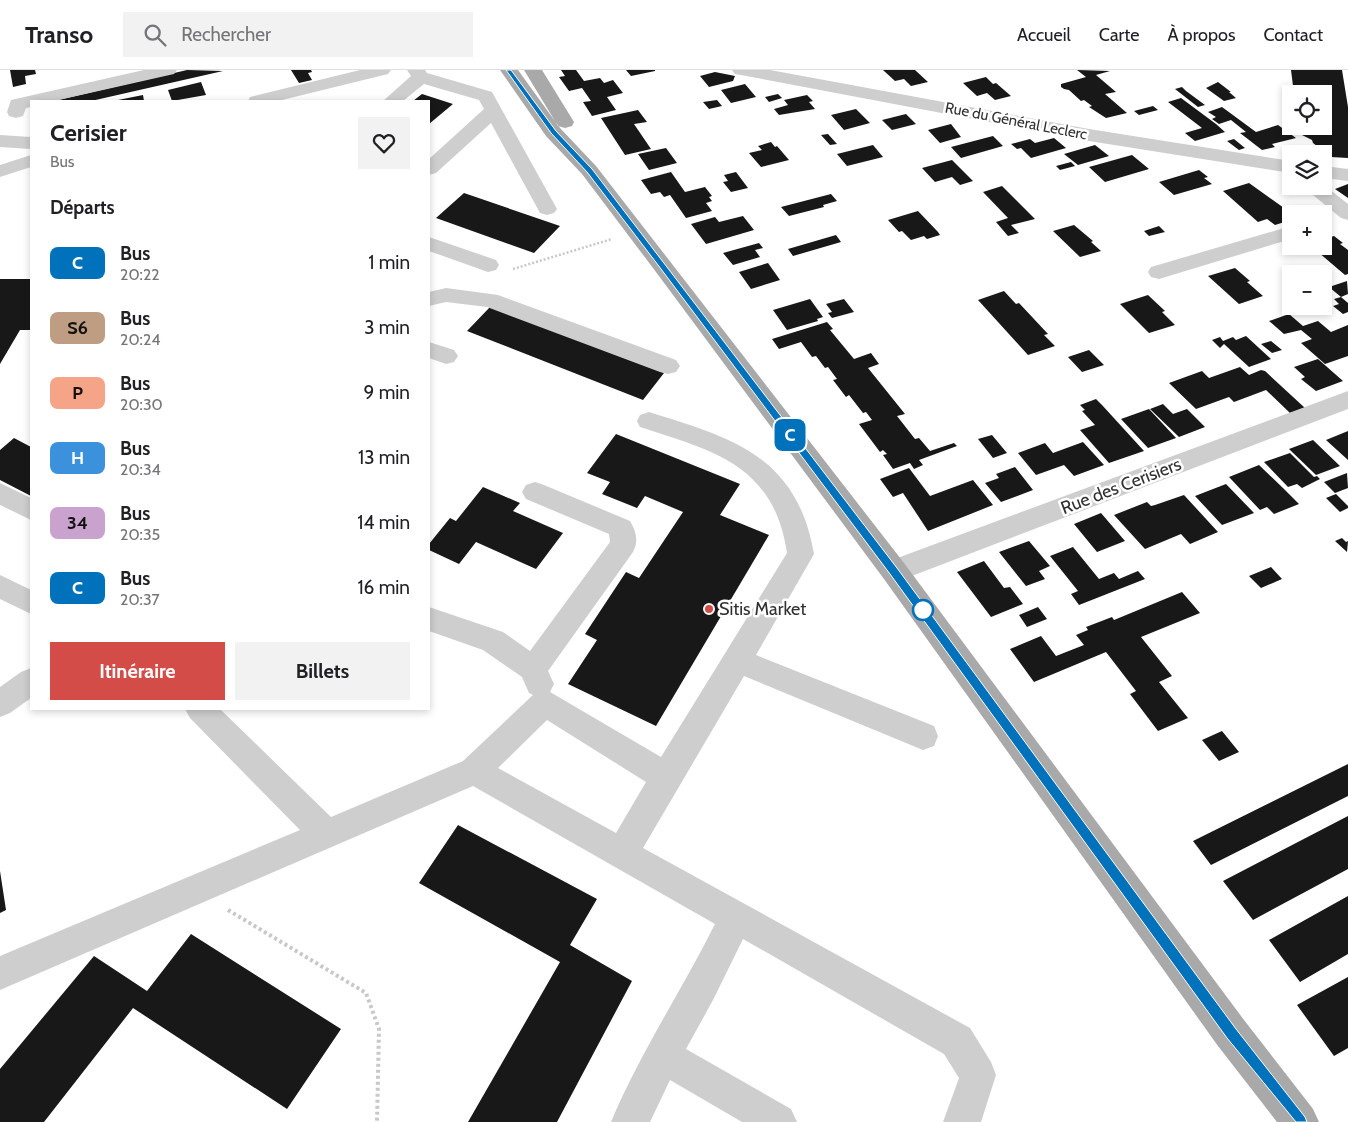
<!DOCTYPE html>
<html lang="fr">
<head>
<meta charset="utf-8">
<style>
	body { margin:0; font-family:Cabin,sans-serif; background:#f2f2f2; color:#202124; height:100vh; display:flex; flex-direction:column; font-size:19px; white-space:nowrap }
	* { box-sizing:border-box; margin:0 }
	p { font-size:16px; color:#757577 }
	.icon { flex:none; width:28px; height:28px; fill:none; stroke:currentColor; stroke-width:2; stroke-linecap:round; stroke-linejoin:round }
	.map { position:relative; flex:1; overflow:hidden }
	.side { position:absolute; left:30px; top:30px; width:400px; height:610px; display:flex; flex-direction:column; background:#fff; border-radius:0px; box-shadow:0 2px 8px #0003 }
	.side>* { flex:none }
	.badge { padding:0 10px; border-radius:8px; font-size:18px; line-height:32px }
	.fabs { position:absolute; left:1282px; top:15px; display:grid; gap:10px }
	.fabs a { display:grid; place-items:center; width:50px; height:50px; border-radius:0px; background:#fff; box-shadow:0 2px 8px #0003; font-size:25px }
	.map>.badge { position:absolute; translate:-50% -50%; box-shadow:0 0 0 2px #fff }
	h2 { padding:0 20px; font-size:19px; line-height:45px }
	.round { display:grid; place-items:center; flex:none; width:52px; height:52px; border-radius:0px; background:#f2f2f2 }
	.head { display:flex; align-items:center; justify-content:space-between; height:85px; padding:0 20px }
	h1 { font-size:24px; font-weight:700; line-height:38px }
	.primary-button { display:flex; gap:10px; margin-top:auto; padding:10px 20px }
	.primary-button a { flex:1; height:58px; border-radius:0px; background:#d34c48; color:#fff; font-size:20px; font-weight:700; line-height:58px; text-align:center }
	.primary-button a+a { background:#f2f2f2; color:#202124 }
	ul { padding:0; list-style:none }
	li { display:flex; align-items:center; gap:15px; height:65px; padding:0 20px }
	li div { flex:1 }
	li b { display:block; font-size:19px }
	li em { font-style:normal }
	li .badge { min-width:55px; font-weight:700; text-align:center }
	header { display:flex; align-items:center; gap:30px; box-sizing:border-box; height:70px; padding:0 25px; background:#fff; border-bottom:1px solid #e0e0e0 }
	header strong { font-size:24px }
	nav { display:flex; gap:28px; margin-inline-start:auto; font-size:18px }
	.search { width:350px; height:45px; background:#f2f2f2; display:flex; align-items:center; gap:12px; box-sizing:border-box; padding:0 18px; border-radius:0px; color:#757577; font-size:19px }
	.map>svg:first-child { display:block }
	.building { fill:#181818 }
	.lines { fill:none; stroke-linecap:round; stroke-linejoin:round }
	.path-far1 { stroke:#c8c8c8; stroke-width:2.5; stroke-dasharray:2 2; stroke-linecap:butt }
	.path { stroke:#c8c8c8; stroke-width:4; stroke-dasharray:3 3; stroke-linecap:butt }
	.minor { fill:#cecece; fill-rule:evenodd }
	.major { fill:#a9a9a9; fill-rule:evenodd }
	.line { fill:#0072bc; stroke:#fff }
	.poi-dot { fill:#d34c48; stroke:#fff; stroke-width:2 }
	.stop-dot { fill:#fff; stroke:#0072bc; stroke-width:2.5 }
	.labels { text-anchor:middle; stroke-width:5; stroke-linejoin:round; paint-order:stroke }
	.far-street-label { font-size:15px; fill:#313131; stroke:#fff }
	.street-label { font-size:18px; fill:#313131; stroke:#fff }
	.poi-label { font-size:18px; fill:#313131; stroke:#fff; text-anchor:start }
</style>
</head>
<body>
<header>
<strong>Transo</strong>
<div class="search"><svg class="icon" aria-label="search" viewBox="0 0 24 24"><circle cx="10" cy="10" r="6"/><path d="M15 15l6 6"/></svg>Rechercher</div>
<nav><a>Accueil</a><a>Carte</a><a>À propos</a><a>Contact</a></nav>
</header>
<div class="map">
<svg width="1348" height="1052" viewBox="0 0 1348 1052">
	<rect width="100%" height="100%" fill="#fff"/>
	<path class="building" d="M10,0h25l1,4 -11,2 1,8 -13,3z
		M187,0l36,1 -132,30h-37z
		M291,0h20l1,2 -4,1 4,7 -13,3z
		M561,0h15l8,11 16,-3 4,5 9,-3 10,13 -16,4 9,13 -24,6 -9,-14 8,-1 -9,-13 -13,3 -10,-14 6,-1z
		M626,0h29v1l-24,5z
		M883,0h32l13,12 -17,4 -7,-7 -9,2z
		M1077,0l33,1 -14,4 20,17 -11,2 22,19 -21,5 -17,-11 3,-1 -8,-6 -3,1 -12,-11 -5,-1 -3,-2v-3l25,-7z
		M1291,0h51l6,37v51l-17,-1 -18,-14 -1,-3 -14,-7v-7h26v-32h-30z
		M715,2l20,4 -2,5 -24,6 -9,-11z
		M986,7l7,7 3,-1 15,13 -16,4 -8,-7 -10,3 -14,-13z
		M201,12l5,13 -34,6 -4,-11z
		M1218,12l13,10h-2l7,6 -12,3 -18,-13z
		M745,14l11,13 -25,6 -10,-13z
		M1182,17l4,4 19,14 -7,2 -23,-18z
		M422,24l31,10 -24,20v-23h-16z
		M778,24l4,4 -13,4 -4,-5z
		M143,25l1,6h-26v-1z
		M807,25l6,6 -4,1 6,7 -36,6 -5,-6 14,-4 -4,-5z
		M1181,28l35,26 9,8 -30,9 -10,-8 17,-5 -34,-26z
		M717,30l5,6 -13,3 -6,-7z
		M1153,36l5,4 -19,5 -5,-4z
		M1222,37l34,25 22,-7 18,13 -24,6 3,3 -13,3 -22,-17 6,-1 -15,-12 -12,4 -7,-5 4,-2 -8,-5z
		M856,39l14,14 -26,7 -13,-15z
		M638,40l9,12 -13,2 17,25 -26,6 -24,-37z
		M906,44l10,10 -24,6 -10,-10z
		M951,54l10,13 -21,6 -12,-13z
		M828,64l9,10 -7,1 -9,-10z
		M993,66l10,10 -42,12 -10,-11z
		M1054,68l12,10 -35,10 -10,-10 -4,1 -6,-5 19,-5 5,4z
		M1234,69l11,9 -6,2 -12,-9z
		M771,72l4,5 2,-1 12,14 -28,7 -12,-14 13,-3 -4,-4z
		M873,75l10,12 -36,9 -10,-12z
		M1095,75l14,11 -31,9 -14,-11z
		M666,78l11,15 -28,7 -11,-16z
		M1132,85l17,14 -44,13 -16,-15z
		M952,90l21,21 -13,4 -8,-8 -17,5 -13,-14z
		M1071,92l4,4 -15,4 -4,-4z
		M1199,100l9,7 -4,1 8,6 -38,11 -15,-13z
		M671,102l14,20 20,-5 7,9 -3,1 3,4 -6,2 6,8 -26,7 -16,-23 -6,2 -4,-5 -9,2 -10,-14z
		M736,102l12,16 -17,4 -8,-10 5,-1 -4,-6z
		M1249,113l42,30v7l-16,5 -8,-6 -9,3 -35,-31z
		M1348,114v14l-13,-9z
		M1002,116l33,33 -24,6 8,8 -11,3 -12,-14 12,-4 -25,-26z
		M464,123l96,33 -26,27 -98,-35z
		M831,124l6,7 -14,4 1,2 -35,9 -8,-9z
		M918,141l20,21 2,3 -13,4 -3,-3 -13,4 -9,-9 -3,1 -11,-12z
		M743,146l11,14 -48,14 -15,-20 24,-7 4,5z
		M1074,155l19,16 -2,1 10,9 -21,6 -27,-26z
		M1159,156l6,6 -16,4 -5,-5z
		M836,165l5,7 -48,14 -5,-7z
		M1334,166l9,7 -3,1 8,6v24l-3,1 -34,-29h13v-7z
		M759,173l4,5 -8,2 5,7 -27,8 -10,-12z
		M768,193l12,17 -29,9 -12,-17z
		M1235,198l15,13 -3,1 16,14 -24,8 -31,-28z
		M0,209h31v51h-11l-20,34z
		M1347,211l1,13 -7,3 7,6v9l-5,2 -10,-8 6,-2 -5,-5 7,-2 -12,-10z
		M1004,221l12,13 3,-1 29,31 -4,1 11,11 -27,9 -50,-55z
		M1148,225l17,16 -3,1 13,13 -26,8 -29,-29z
		M810,229l13,18 -6,2 1,2 -31,9 -14,-20z
		M844,229l10,13 -22,6 -4,-5 4,-1 -6,-8z
		M490,237l174,66 -21,27 -176,-69z
		M1289,244l14,12 15,-5 13,11 17,-7v31l-23,8 -24,-21 11,-4 -11,-9 -17,4 -15,-13z
		M827,252l6,7 -3,1 24,29 17,-6 8,11 -11,4 37,46 -8,2 18,23 4,-1 11,13 24,-8 3,3 -38,14 4,5 -9,4 -4,-6 -17,6 -10,-14 4,-1 -4,-4 -3,2 -21,-28 13,-4 -6,-8 -3,1 -14,-18 -3,2 -13,-17 4,-1 -9,-12 -3,1 -9,-12 -4,1 -11,-15 -22,7 -7,-10z
		M1246,266l25,23 -22,8 -25,-23 -4,4 -8,-8 8,-3 3,4 10,-4 3,3z
		M1271,271l11,9 -10,3 -11,-9z
		M1089,280l15,15 -22,7 -14,-15z
		M1318,289l25,22 -27,10 -15,-12 4,-2 -11,-10z
		M1240,297l9,8 12,-5 4,1 40,37 -15,5 -24,-23 -32,12 -5,-5 -33,12 -27,-26 33,-12 7,7z
		M1096,329l6,6 42,46 -35,12 -29,-33 15,-5 -13,-14 3,-1 -5,-5z
		M1163,334l10,10 14,-5 18,18 -26,10 -29,-28z
		M1149,339l27,29 -28,10 -27,-29z
		M1348,361v29l-22,-20z
		M616,364l124,50 -20,31 49,20 -113,191 -88,-42 29,-44 -12,-6 41,-62 13,6 44,-66 -38,-16 -8,12 -35,-14 8,-12 -23,-9z
		M992,365l15,18 -14,5 -15,-19z
		M14,368l17,9v49l-31,-16v-30z
		M1313,370l27,26 -24,9 -27,-26z
		M1083,372l21,23 -30,11 -10,-11 -28,10 -18,-22 27,-10 8,10z
		M1290,383l24,24 3,-1 3,3 -18,9 -5,-4 -9,3 -24,-25z
		M1259,395l24,23 16,16 -25,10 -7,-7 -7,3 -31,-33z
		M1015,397l18,23 -32,12 -16,-19 14,-5 -3,-4z
		M909,398l21,28 43,-16 20,25 -65,26 -25,-38 -10,4 -13,-18z
		M1347,403l1,15 -13,5 -11,-11z
		M1226,414l28,29 -32,12 -27,-29z
		M483,417l37,16 -7,8 50,22 -27,36 -60,-27 -17,22 -30,-14v-6l21,-26 6,3z
		M1336,424l12,12v2l-8,4 -14,-14z
		M1184,425l34,37 -28,12 -9,-10 -36,15 -31,-34 33,-13 4,4 4,-1z
		M1101,443l24,28 -28,11 -23,-28z
		M1342,468l4,4 2,-1 -1,11 -12,-11z
		M1029,471l21,25 -11,5 6,8 -19,7 -27,-34z
		M1073,477l26,32 15,-6 5,6 19,-8 7,8 -66,26 -8,-11 7,-3 -28,-35z
		M984,491l20,27 6,-1 13,17 -32,13 -34,-45z
		M1271,497l11,12 -21,9 -12,-12z
		M1182,522l18,21 -59,24 31,39 -13,6 29,36 -30,13 -28,-37 6,-3 -30,-39 -72,30 -24,-33 31,-13 15,20 28,-11 -8,-10 12,-5 -2,-3 26,-10 2,3z
		M1038,537l9,12 -20,8 -8,-12z
		M1222,661l17,21 -20,9 -17,-21z
		M1348,694v32l-137,69 -18,-24z
		M1348,746v53l-95,51 -30,-39z
		M458,755l139,74 -27,46 62,36 -75,141h-89l92,-160 -141,-79z
		M0,801l6,39 -6,3z
		M1348,826v58l-48,28 -31,-42z
		M191,864l150,95 -54,80 -154,-101 -89,114h-44v-53l94,-113 53,35z
		M1348,907v71l-14,8 -37,-51z"/>
	<g class="lines">
		<path class="path-far1" d="M513,199l99,-30"/>
		<path class="path" d="M228,840l138,83 13,36 -2,93"/>
		<path class="minor" d="M144,0h33l-3,4 -120,27h-23v6l-5,1 -3,8 -7,2 -7,-2 -2,-4 4,-12z
			M360,0h31l-3,4 -110,27h-30l2,-4z
			M407,0h18l2,3 65,19 65,117 -3,4 -7,2 -7,-2 -49,-90 -55,50 -7,2v-16l55,-50 -5,-9 -55,-16 -21,17h-20l28,-25z
			M732,0h38l319,59 202,32v12l-202,-32 -348,-66 -6,-1z
			M0,65l31,2v12l-31,-2z
			M31,85v12l-31,10v-12z
			M1324,96l24,3v12l-24,-3z
			M1324,115l24,19v16l-7,-2 -39,-32z
			M1291,156v13l-132,40 -8,-2 -3,-5 3,-5z
			M429,167l67,23 3,5 -3,5 -8,2 -59,-21z
			M446,218l52,7 178,65 4,6 -4,6 -8,2 -8,-2 -173,-65 -41,-5 -17,4v-14z
			M429,272l25,8 4,6 -4,6 -8,2 -17,-6z
			M1348,321v18l-444,170 -10,3 -10,-3 -4,-8 4,-8z
			M649,342c84,26 148,44 165,142l-58,101 178,71 4,10 -4,10 -11,4 -179,-74 -101,172 327,180 21,34 5,13 -15,47h-38l16,-44 -15,-24 -201,-115 -30,61 -27,49 105,60 6,13h-55l-72,-42 -20,42h-39c29,-69 71,-132 104,-198l-242,-138 -473,204v-34l300,-126 -110,-112 -5,-9h35l111,108 132,-56 70,-66 -4,-2 -7,-16 -39,-27 -54,-19v-24l74,25 27,19 80,-109 -1,-8 -83,-35 -4,-7 4,-7 9,-3 9,3 86,36c6,10 9,20 3,31l-85,119 6,13 -4,8 111,65 126,-204c-13,-88 -73,-102 -147,-126l-3,-6 3,-6zM547,650l99,62 -30,51 -118,-65z
			M0,413l31,15v22l-31,-15z
			M0,505l31,15v24l-31,-15z
			M31,598v30l-21,15 -10,4v-30l21,-15z"/>
		<path class="major" d="M500,0h18l42,58 36,38 308,397 340,457 69,89 6,13h-42l-59,-76 -334,-467 -231,-311 -71,-94 -36,-38z
			M524,0h18l32,52 -2,4 -7,2 -7,-2z"/>
	</g>
	<path class="line" d="M506,0h5l45,61 36,38 305,399 339,461 69,88 2,5h-11l-69,-84 -337,-464 -232,-309 -71,-93 -36,-39z"/>
	<circle class="poi-dot" cx="709" cy="539" r="5"/>
	<circle class="stop-dot" cx="923" cy="540" r="10"/>
	<g class="labels">
		<g class="far-street-label">
			<text transform="translate(1016 51) rotate(11)" y="5">Rue du Général Leclerc</text>
		</g>
		<g class="street-label">
			<text transform="translate(1121 416) rotate(-21)" y="6">Rue des Cerisiers</text>
		</g>
		<g class="poi-label">
			<text x="719" y="545">Sitis Market</text>
		</g>
	</g>
</svg>
<div class="fabs">
<a><svg class="icon" aria-label="locate" viewBox="0 0 24 24"><circle cx="12" cy="12" r="6"/><path d="M12 2v4M12 18v4M2 12h4M18 12h4"/></svg></a>
<a><svg class="icon" aria-label="layers" viewBox="0 0 24 24"><path d="M12 4l9 5-9 5-9-5zM3 14l9 5 9-5"/></svg></a>
<a>+</a>
<a>−</a>
</div>
<b class="badge" style="left:790px;top:365px;background:#0072bc;color:#fff">C</b>
<section class="side">
<div class="head"><div><h1>Cerisier</h1><p>Bus</p></div><a class="round"><svg class="icon" aria-label="heart" viewBox="0 0 24 24"><path d="M12 20l-8-8c-3-5 5-10 8-4 3-6 11-1 8 4z"/></svg></a></div>
<h2>Départs</h2>
<ul>
<li><span class="badge" style="background:#0072bc;color:#fff">C</span><div><b>Bus</b><p>20:22</p></div><em>1 min</em></li>
<li><span class="badge" style="background:#bf9d83;color:#111">S6</span><div><b>Bus</b><p>20:24</p></div><em>3 min</em></li>
<li><span class="badge" style="background:#f5a488;color:#111">P</span><div><b>Bus</b><p>20:30</p></div><em>9 min</em></li>
<li><span class="badge" style="background:#3c91dc;color:#fff">H</span><div><b>Bus</b><p>20:34</p></div><em>13 min</em></li>
<li><span class="badge" style="background:#c9a2cd;color:#111">34</span><div><b>Bus</b><p>20:35</p></div><em>14 min</em></li>
<li><span class="badge" style="background:#0072bc;color:#fff">C</span><div><b>Bus</b><p>20:37</p></div><em>16 min</em></li>
</ul>
<div class="primary-button"><a>Itinéraire</a><a>Billets</a></div>
</section>
</div>
</body>
</html>
